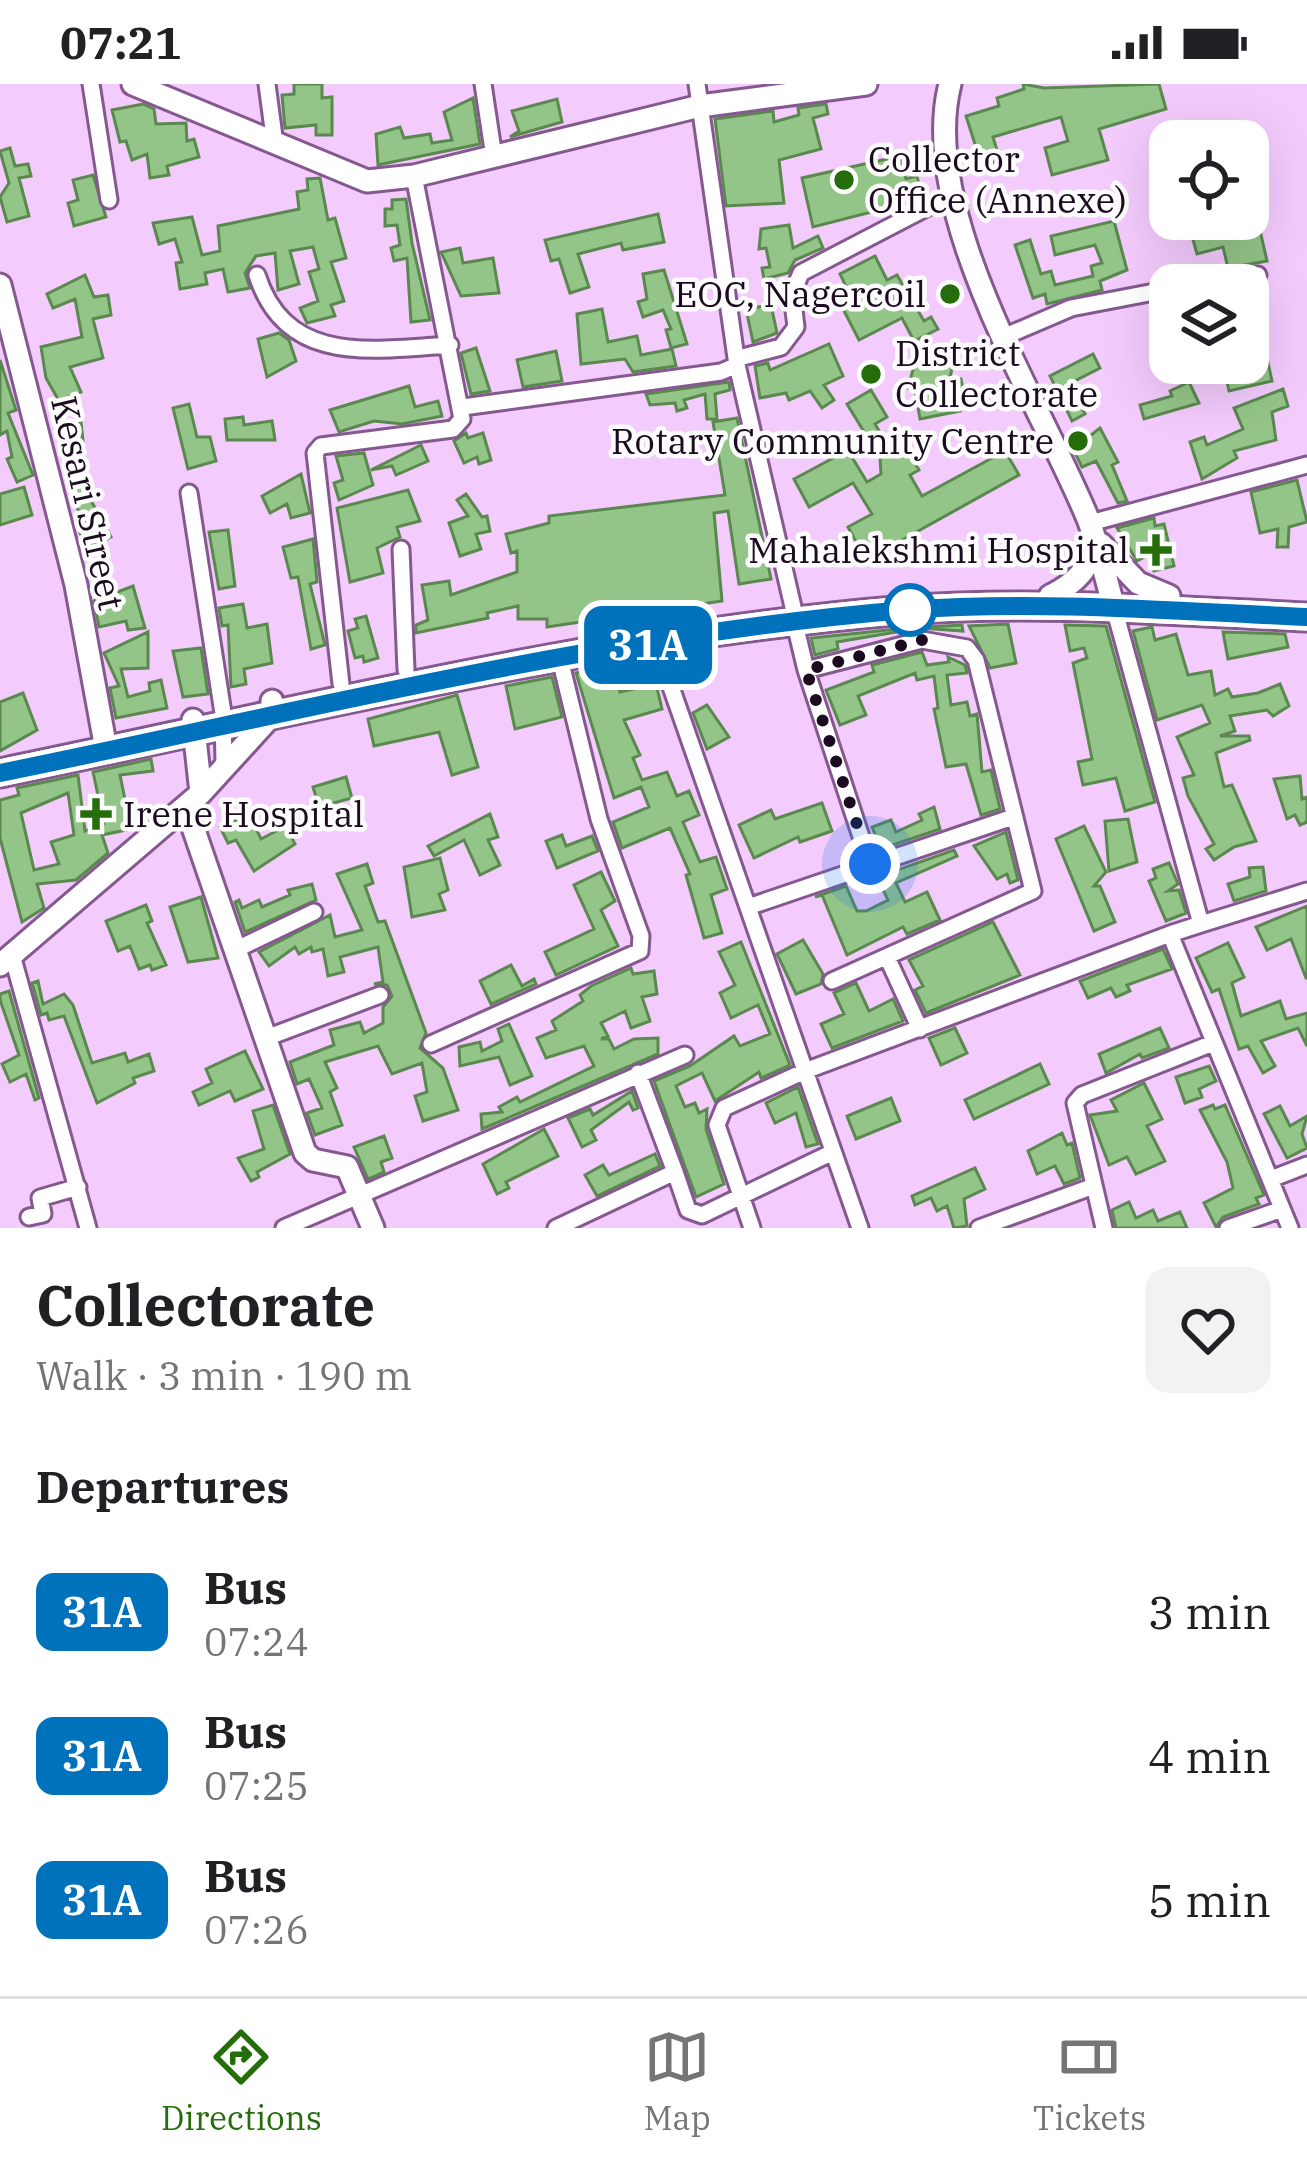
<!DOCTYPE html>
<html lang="en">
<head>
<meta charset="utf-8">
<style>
	body { margin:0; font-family:"IBM Plex Serif",serif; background:#f2f2f2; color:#202124; height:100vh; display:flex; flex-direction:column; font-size:45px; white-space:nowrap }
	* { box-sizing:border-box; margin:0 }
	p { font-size:39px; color:#757577 }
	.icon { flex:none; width:66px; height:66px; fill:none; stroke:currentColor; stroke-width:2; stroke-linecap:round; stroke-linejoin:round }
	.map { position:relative; height:1144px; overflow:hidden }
	.side { display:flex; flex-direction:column; background:#fff; flex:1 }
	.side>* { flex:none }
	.badge { padding:0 24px; border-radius:18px; font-size:42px; line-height:78px }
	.buttons { position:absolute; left:1149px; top:36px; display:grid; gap:24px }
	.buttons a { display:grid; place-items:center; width:120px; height:120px; border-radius:24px; background:#fff; box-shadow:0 12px 48px #0002; font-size:60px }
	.you { position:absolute; width:60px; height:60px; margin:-30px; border:9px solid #fff; border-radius:50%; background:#1a73e8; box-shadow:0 0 0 18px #1a73e833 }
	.map>.badge { position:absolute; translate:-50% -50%; box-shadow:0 0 0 6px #fff }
	h2 { padding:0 36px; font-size:45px; line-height:108px }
	.round { display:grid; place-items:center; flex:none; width:126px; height:126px; border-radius:24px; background:#f2f2f2 }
	.head { display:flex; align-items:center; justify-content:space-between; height:204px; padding:0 36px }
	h1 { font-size:57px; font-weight:800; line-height:90px }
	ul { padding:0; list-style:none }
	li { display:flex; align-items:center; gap:36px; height:144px; padding:0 36px }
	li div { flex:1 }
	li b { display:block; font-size:45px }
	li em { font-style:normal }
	li .badge { min-width:132px; font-weight:700; text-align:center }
	.status { display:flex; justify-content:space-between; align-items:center; height:84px; padding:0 60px; background:#fff; direction:ltr }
	.status svg { height:33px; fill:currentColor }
	.menu { display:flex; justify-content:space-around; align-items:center; height:168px; border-top:3px solid #e0e0e0; background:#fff; font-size:33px; color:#757577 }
	.menu a { display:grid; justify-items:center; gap:6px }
	.menu .on { color:#256d0b }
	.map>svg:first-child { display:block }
	.building { fill:#94c588; stroke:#5a884f; stroke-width:3; fill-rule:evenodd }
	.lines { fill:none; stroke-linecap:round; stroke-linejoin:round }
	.street-casing { stroke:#855990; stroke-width:21 }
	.secondary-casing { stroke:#855990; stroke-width:27 }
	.highway-casing { stroke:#855990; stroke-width:33 }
	.street { stroke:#fff; stroke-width:15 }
	.secondary { stroke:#fff; stroke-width:21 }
	.highway { stroke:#fff; stroke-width:27 }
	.line-casing { stroke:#fff; stroke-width:27 }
	.line { stroke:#0072bc; stroke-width:18 }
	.walk { stroke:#1b0a20; stroke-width:12; stroke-dasharray:0 21.6 }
	.poi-dot { fill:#256d0b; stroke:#fcfcfc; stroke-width:4.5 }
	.stop-dot { fill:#fff; stroke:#0072bc; stroke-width:6 }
	.labels { text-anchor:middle; stroke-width:9; stroke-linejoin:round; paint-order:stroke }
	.poi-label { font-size:36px; fill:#1b0a20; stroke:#fcfcfc; text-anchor:start }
	.street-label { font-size:36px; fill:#1b0a20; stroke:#fcfcfc }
</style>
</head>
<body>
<div class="status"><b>07:21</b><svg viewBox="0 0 49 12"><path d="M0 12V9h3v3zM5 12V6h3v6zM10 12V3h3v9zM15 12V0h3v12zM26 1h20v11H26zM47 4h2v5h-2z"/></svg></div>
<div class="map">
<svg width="1307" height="1144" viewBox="0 0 1307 1144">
	<rect width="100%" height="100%" fill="#f3cbfd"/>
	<path class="building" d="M294,0h28v14l10,-1v38h-16v-10l-31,3 -3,-33 12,-1z
		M1023,0l21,4 115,-4 7,25 -67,20 9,31 -56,15 -7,-27 23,-7 -7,-24 -68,20 7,23 -18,6 -16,-50 33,-10 -2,-8 27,-9z
		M473,14l7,46 -102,21 -2,-31 24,-7 4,11 26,-4 2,9 20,-3 -8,-28z
		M557,15l5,23 -52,15 9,-6 -7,-20z
		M143,20l11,5 2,15 30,-1 1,18 7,-2 5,18 -32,9 2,9 -19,3 -3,-24 -15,6 -6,-19 -6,1 -8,-32z
		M826,20l2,10 -15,4 8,31 -42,11 5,43 -58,3 -11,-87 58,-8 1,11 25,-7 -1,-7z
		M10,64l5,18 13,-2 3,12 -12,2 10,38 -22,6 -7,-25 9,-14 -9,-32z
		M900,72l6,23 11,-3 3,13 -12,2 3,11 -98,25 -11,-49z
		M93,91l13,42 -32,9 -6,-23 10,-3 -5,-20z
		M320,94l8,42 7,-2 11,40 -15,4 13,39 -13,4 4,11 -28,7 -7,-15 18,-7 -9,-29 10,-3 -6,-22 -23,4 9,33 -21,6 -3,-37 -19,3 -11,17 5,15 -22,4 -5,-23 -18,4 2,11 -27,5 -4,-26 6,-1 -7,-23 -16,5 -6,-21 39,-6 10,38 18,-4 -2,-25 81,-17 -2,-17 11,-2 -1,-11z
		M406,115l6,44 18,77 -19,2 -4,-64 -13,3 -3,-13 9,-3 -3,-20 -12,1v-17h7v-9z
		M658,130l6,28 -41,8 -2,-7 -43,11 11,33 -19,6 -11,-34 -8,2 -6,-21z
		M1114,137l13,49 -27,11 2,9 -55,14 -2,-10 -12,4 -18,-53 15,-5 11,34 10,-3 4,14 38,-9 -2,-10 11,-3 -7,-18 -40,10 -4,-19z
		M789,141l4,23 25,-12 5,12 -28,12 -7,13 -24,6 -2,-11 8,-1 -4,-19 -7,1 2,-20z
		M1227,142l1,6 31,-6 8,35 -39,7 -5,-21 -26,7 -5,-18z
		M460,164l3,15 30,-5 6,35 -38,3 -20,-44z
		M875,172l12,24 10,-5 27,46 7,-4 7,12 -24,12 -12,-23 -43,22 -18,-35 11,-6 -12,-25z
		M664,186l23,74 -16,4 -5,-18 5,-1 -8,-19 -20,7 -5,-15 9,-3 -4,-25z
		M85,191l9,22 14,-2 3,20 -18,4 10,39 -33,9 11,25 -22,9 -13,-23 -5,-31 41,-10 -7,-38 -22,9 -6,-14z
		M771,221l6,28 -24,9 -7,-33z
		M602,225l6,33 29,-6 4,19 31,-6 4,17 -43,6 -8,-13 -44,5 -4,-50z
		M279,249l10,7 7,21 -29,16 -9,-38z
		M829,260l14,32 -19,9 10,15 -12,8 -12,-17 -21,9 -3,-7 -26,5 -5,-32 13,-3 2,7z
		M1264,260l8,37 -43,10 -6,-28h25v-15z
		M476,264l14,43 -19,3 -10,-41z
		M556,267l6,30 -39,6 -6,-27z
		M918,267l36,10 -5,20 12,-2 4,20 -7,2 2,10 -40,8 -5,-30 -7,-1z
		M1093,270l7,14 -31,16 16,30 -13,7 -22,-45z
		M0,276l16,50 -8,3 25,62 -16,7 -10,-23 5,-2 -5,-26 -7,4z
		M729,298l1,8 -15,4 2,25h-10l-2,-25 -21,6 3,8 -10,3 -2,-8 -25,2 -4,-11z
		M1189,298l10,21 -55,16 -4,-14 32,-9 -2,-5z
		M409,302l6,21 23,-6 4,15 -40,8 -28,-3 -35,11 -9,-22z
		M1283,305l5,17 -16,6 4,28 -42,11 3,7 -35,21 -12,-37 14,-5 3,8 36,-16 -9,-21z
		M871,306l16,27 -12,7 18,30 14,-4 12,20 -9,5 12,21 83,-45 14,24 -153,85 -18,-33 24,-13 -19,-31 -44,24 -15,-28 43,-23 -3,-5 10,-7 23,38 14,-8 -1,-16 -33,-54z
		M189,320l8,33h13l6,24 -28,8 -15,-61z
		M243,333l1,8 28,-4 3,19h-48l-2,-21z
		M737,334l34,161 -32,5 -11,-73 -14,2 8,88 -175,26v-8h-29v-13l-31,7 1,5 -72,15v-8l12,-5 -6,-35 27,-4 2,14 66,-23v-21l-6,2 -5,-19 43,-11v-7l176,-21 -12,-73z
		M81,338l8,75 22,40 -22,12 -9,-16 9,-4 -17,-30 -14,-73z
		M1100,344l18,34 -6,3 15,36 -9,2 -22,-42 -14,6 -9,-18z
		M466,349l2,5 15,-5 8,27 -12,4 -2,-7 -13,6 -10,-22z
		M421,361l7,16 -32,14 -4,-9 -21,4z
		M364,369l9,32 -34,15 -5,-17 9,-3 -7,-24z
		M301,390l9,39 -19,5 -4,-14 -17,9 -8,-17z
		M1297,396l10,42 -18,5 -1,20h-11l1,-18 -18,4 -9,-41z
		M24,403l8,28 -32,10v-31z
		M408,406l12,31 -23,6 3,10 -23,11 6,25 -33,9 -13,-74z
		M466,410l16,23 5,-1 3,15 -14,3 5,15 -21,7 -11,-33 19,-7 -11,-16z
		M1154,434l1,8 9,-2 10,42 -20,5 -4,-17 -13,7 -20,-33z
		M228,446l7,56 -16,3 -10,-57z
		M313,455l4,43 -7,2 15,61 -14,4 -13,-72 -7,1 -8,-31z
		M133,502l12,42 -17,2 -2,-9 -27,6 -5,-26z
		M243,520l4,24 20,-4 5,39 -28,6 2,15 -15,3 -3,-62 -6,1 -3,-18z
		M366,532l12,42 -14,4 -1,-6 -8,2 -7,-27 10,-3 -3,-9z
		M1008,540l8,39 -26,5 -21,-42z
		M962,541l1,6 -43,-3 -83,14 1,7 -23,6 -4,-17 96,-10z
		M1065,541l41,1 49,176 -30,9 -9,-33 -33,7 -5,-23 14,-3 -19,-96 14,-5 -3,-10 -14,3z
		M1152,543l3,13 21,-6 12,41 23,-4 4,24 13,-6 4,8 26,-4 22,-9 9,22 -16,10 -6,-6 -37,6 5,15 -15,5h29l1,4 -34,13 8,34 8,-2 24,56 -22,6 -20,13 -8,-11 8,-5 -26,-48 -5,-18 11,-3 -17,-38 33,-14 -8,-18 -45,15 -24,-89z
		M148,548v36l-27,1 7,28 22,-6 -1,-8 12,-3 6,28 -51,10 -6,-30 9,-2 -15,-33z
		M1223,548l62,2 3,13 -60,12z
		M201,564l7,46 -25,3 -10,-46z
		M922,568l5,13 22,-3 -1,-5 17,8 2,8 -20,2 4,30 16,-3 3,14 7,-2 5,58 9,-2 9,39 -19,6 -15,-51 -20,3 -12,-58 4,-1 -4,-32 -17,4 -2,-7 -57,23 8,19 -26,10 -14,-35 48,-18 -2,-7z
		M612,582l8,26 36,-8 6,25 -38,11 16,35 -7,3 9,22 25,-8 10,24 12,-5 10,24 -16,7 17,40 16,-5 11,32 -16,6 11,38 -18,5 -18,-63 4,-1 -20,-46 -48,20 -9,-26 36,-15 -8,-20 -27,11 -38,-125z
		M552,593l10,40 -47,12 -9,-43z
		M23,609l14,37 -37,21v-49z
		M457,611l21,72 -26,8 -13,-43 -65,14 -6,-27z
		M707,621l22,32 -22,12 -14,-36z
		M151,675l2,12 -33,4 11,54 -29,6 6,18 -32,27 -39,4 7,24 -22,14 -22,-84v-38l19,-5 -2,-7 61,-13 7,56 19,-7 -11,-52zM68,709l6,42 -23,7 8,22 -25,6 -13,-57z
		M1300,692l2,23 5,-2v25l-7,3 -5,-10 -8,4 -13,-40z
		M346,693l6,21 -33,9 -6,-20z
		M822,719l10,28 -32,11 -2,-5 -44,21 -15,-33 32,-15 4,9z
		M934,723l6,22 -59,20 -9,-22 19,-7 5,12 26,-12 -3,-6z
		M490,730l8,23 -10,3 12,25 -20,10 -16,-35 -30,16 -6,-10z
		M238,735l2,6 12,-5 9,19 25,-13 9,18 -41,27 -18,-31 -8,3 -8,-16z
		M1128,735l9,43 -28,9 -4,-50z
		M1084,742l22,46 -12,14h6l15,36 -21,9 -38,-92z
		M1006,748l12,48 -8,3 -3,-9 -10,5 -23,-33z
		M562,751l4,11 26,-10 6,15 -41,17 -11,-27z
		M954,766l3,6 -61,27 9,19 22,-10 13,28 -33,14 -4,-7 -56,28 -25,-60 -7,2 31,-11 11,25h9l22,-11 -11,-23z
		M440,774l8,32 -9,4 6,16 -33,7 -8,-50z
		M1169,779l9,21 -10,7 11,-1 7,23 -20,8 -17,-40 7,-3 -3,-9z
		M367,780l6,19 -8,3 13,36 7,-1 41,112 -6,15 23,20 15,42 -35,11 -8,-25 12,-4 -5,-29 -30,11 -14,-28 -53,16 12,26 -7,4 12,33 -27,10 -8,-22 15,-5 -13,-29 -12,5 -7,-22 44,-17 -4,-15 30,-8 4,11 19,-10v-16l9,-11 -5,-11 -13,-1 9,-2 -5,-35 -38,10 4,15 -16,4 -5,-27 -11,3 -1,-5 -12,7 -4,-7 -26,19 -10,-14 71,-37 5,22 27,-7 -25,-56z
		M1263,783l3,24 -32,10 -6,-17 22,-7 -1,-9z
		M601,788l14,29 -14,9 17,36 -62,29 -11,-23 49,-23 -20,-44z
		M312,800l4,16 -71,32 -10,-30 4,-2 3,8 17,-8 3,7 28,-12 -2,-5z
		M201,813l17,61 -30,4 -18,-55z
		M146,821l6,16 -5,2 19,42 -14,5 -2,-5 -11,4 -9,-23 -12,5 -12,-30z
		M1307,822v72h-1l-15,-39 -24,11 -11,-23z
		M993,838l27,53 -94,38 -11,-23 8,-4 -14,-26z
		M803,856l20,34 -2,10 -25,10 -19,-40z
		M741,858l49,123 -29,13 -2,-6 -44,29 -13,-28 -26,13 9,21 10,-4 4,10 8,-4 -1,20 18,55 -28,13 -42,-116 36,-15 44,-30 6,10 30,-12 -12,-29 -27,13 -11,-25 15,-8 -16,-33z
		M1228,859l16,34 -12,6 9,33 39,-15 6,18 21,-6v33l-9,-18 -37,13 14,25 -12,7 -15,-27 -9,3 -20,-60 -7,3 -16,-34z
		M1163,865l9,20 -45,16 3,6 -14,6 -5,-9 -23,10 -8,-17z
		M511,881l11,21 12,-7 2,5 -45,20 -11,-23z
		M631,884l2,6 21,-3 3,23 -15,3 8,24 -19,7 -6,-17 -24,12 7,13 -7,3h8l5,10 20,-10 24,-1v16l-176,75 -1,-15 21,-2 -3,-5 18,-10 3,5 74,-36 -10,-20 -38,12 -9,-20 19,-8 -4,-9 31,-20 -3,-6 11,-9z
		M38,897l5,23 21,-10 9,11 19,58 33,-10 3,9 21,-8 5,17 -21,7 2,5 -38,20 -33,-87 -15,4 -2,-7 -6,2 -9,-32z
		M856,899l13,28 24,-12 10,22 -71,27 -11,-24 23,-10 -10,-21z
		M9,907l30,107 -4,2 -9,-26 -16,8 -8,-18 17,-9 -19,-55v-6z
		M509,940l23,52 -22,9 -11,-28 -39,9 -1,-19 21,-5 2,9 20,-10 -4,-12z
		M955,944l12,25 -26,12 -12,-27z
		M1160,944l9,20 -27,10 -2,-4 -34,19 -7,-19z
		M245,967l18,38 -28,12 -5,-10 -31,14 -6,-13 19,-9 -6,-14z
		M1040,980l9,20 -75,35 -9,-19z
		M1209,982l7,15 -17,8 3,8 -17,6 -9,-26z
		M1144,999l18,36 -15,7 18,35 -29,13 -9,-17 -18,8 -19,-50 27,-4 -6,-11z
		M798,1003l20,57 -12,3 -10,-34 -21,10 -9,-20z
		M632,1007l6,17 -5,2 -4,-8 -38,28 5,10 -14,7 -14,-29 22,-9 3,6z
		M891,1014l9,23 -44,18 -9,-23z
		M273,1021l17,49 -33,18 2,5 -8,4 -13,-23 26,-9 -11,-38z
		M1213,1021l2,4 10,-4 39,90 -8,3 3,6 -36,13 -7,10 -12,-24 29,-15 -6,-26 -27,-52z
		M1280,1022l10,20 17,-10 -5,18 5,14 -20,10 -23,-44z
		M544,1045l14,27 -52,26 3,6 -12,6 -14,-30z
		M1062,1049l5,12 5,-2 8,35 -16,6 -9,-18 -18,8 -9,-23z
		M384,1052l8,22 -11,4 3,10 -16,7 -14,-32z
		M655,1070l5,12 -63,30 -12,-21 18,-10 6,10z
		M975,1084l10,21 -21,10 3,27 -13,2 -7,-22 -10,5 -6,-13 -16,7 -3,-9z
		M1129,1118l7,16 17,-8 5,11 22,-9 7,16h-71l-4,-18z"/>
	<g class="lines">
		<defs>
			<path id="street" d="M91,0l18,116
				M267,0l8,60
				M483,0l11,73
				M257,191c29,91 115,75 193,70
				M1196,201l62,-10
				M1001,254l70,-30 99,-19
				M739,274l42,-11 15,-20 -4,-33 9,-21 152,-79
				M737,281l56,242
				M463,323l258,-35 16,-7 -40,-281
				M189,409l34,220 1,51
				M1090,439l217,-58
				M401,465l5,121
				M1114,524l87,316 -31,10 120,294
				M794,536l12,50 116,-30 45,8 9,12 57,231 -201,90
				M656,560l204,584
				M806,586l64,194
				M341,600l-26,-231 6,-7 132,-17 9,-10 -48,-243
				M748,823l265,-90
				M1201,840l106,-33
				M235,866l79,-38
				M12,871l76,273
				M887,873l33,72
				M266,954l114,-43
				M431,960l209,-93 1,-15 -42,-117 -40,-164
				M638,989l37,99
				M1271,1095l36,-14
				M29,1133l14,-3 -3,-16 38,-11
				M284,1144l401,-173
				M556,1144l119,-56 13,38 14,5 131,-63
				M752,1144l-35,-103 7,-17 81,-37 365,-137
				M979,1144l112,-41
				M1104,1144l-29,-125 7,-8 131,-52
				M1228,1144l54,-19"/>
			<path id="secondary" d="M133,0l234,97 47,-5 286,-70 166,-22
				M950,0c-33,128 90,318 138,435 11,28 18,60 26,89
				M0,201l76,300 28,153
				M1101,460l37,39 31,13
				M1050,512c24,-12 42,-27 42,-55
				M193,636l8,73
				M186,723l119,346 8,7 34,7 26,61
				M0,881l201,-172 73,-80 -2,-12"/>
			<path id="highway" d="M0,689c300,-62 600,-138 906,-163 132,-10 268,1 401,7"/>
		</defs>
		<use href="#street" class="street-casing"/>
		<use href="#secondary" class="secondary-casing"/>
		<use href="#highway" class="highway-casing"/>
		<use href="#street" class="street"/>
		<use href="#secondary" class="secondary"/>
		<use href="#highway" class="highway"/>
	</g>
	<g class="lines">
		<defs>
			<path id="line" d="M0,689c301,-61 599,-138 906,-163 132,-10 268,1 401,7"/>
		</defs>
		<use href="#line" class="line-casing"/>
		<use href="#line" class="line"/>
		<path class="walk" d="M870,780l-64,-194 116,-30 -12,-30"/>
	</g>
	<g class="poi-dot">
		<circle cx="844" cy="96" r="12"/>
		<circle cx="950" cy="210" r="12"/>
		<circle cx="871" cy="290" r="12"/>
		<circle cx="1078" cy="357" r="12"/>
		<path d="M1150 448h12v12h12v12h-12v12h-12v-12h-12v-12h12z"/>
		<path d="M90 712h12v12h12v12h-12v12h-12v-12h-12v-12h12z"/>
	</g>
	<circle class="stop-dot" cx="910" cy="526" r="24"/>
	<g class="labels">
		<g class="poi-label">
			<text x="868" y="88">Collector<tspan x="868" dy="41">Office (Annexe)</tspan></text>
			<text x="926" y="223" text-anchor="end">EOC, Nagercoil</text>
			<text x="895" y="282">District<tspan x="895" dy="41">Collectorate</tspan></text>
			<text x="1054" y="370" text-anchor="end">Rotary Community Centre</text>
			<text x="1129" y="479" text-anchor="end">Mahalekshmi Hospital</text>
			<text x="123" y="743">Irene Hospital</text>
		</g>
		<g class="street-label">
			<text transform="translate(88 419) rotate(77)" y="13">Kesari Street</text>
		</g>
	</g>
</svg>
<div class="buttons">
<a><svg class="icon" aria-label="locate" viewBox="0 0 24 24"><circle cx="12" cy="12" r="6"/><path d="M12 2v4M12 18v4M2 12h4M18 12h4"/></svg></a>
<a><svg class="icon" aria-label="layers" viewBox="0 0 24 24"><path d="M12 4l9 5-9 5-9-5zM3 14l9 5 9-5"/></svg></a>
</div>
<div class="you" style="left:870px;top:780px"></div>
<b class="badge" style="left:648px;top:561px;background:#0072bc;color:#fff">31A</b>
</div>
<section class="side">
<div class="head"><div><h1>Collectorate</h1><p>Walk · 3 min · 190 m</p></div><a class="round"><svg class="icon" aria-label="heart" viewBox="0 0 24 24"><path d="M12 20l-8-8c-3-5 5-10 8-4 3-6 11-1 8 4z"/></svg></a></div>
<h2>Departures</h2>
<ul>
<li><span class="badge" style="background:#0072bc;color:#fff">31A</span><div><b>Bus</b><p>07:24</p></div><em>3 min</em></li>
<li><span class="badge" style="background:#0072bc;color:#fff">31A</span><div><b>Bus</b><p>07:25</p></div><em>4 min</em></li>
<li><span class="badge" style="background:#0072bc;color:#fff">31A</span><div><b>Bus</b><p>07:26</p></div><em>5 min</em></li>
</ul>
</section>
<nav class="menu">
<a class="on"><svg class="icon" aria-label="directions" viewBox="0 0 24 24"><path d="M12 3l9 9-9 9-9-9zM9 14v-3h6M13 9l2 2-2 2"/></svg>Directions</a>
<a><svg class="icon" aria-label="map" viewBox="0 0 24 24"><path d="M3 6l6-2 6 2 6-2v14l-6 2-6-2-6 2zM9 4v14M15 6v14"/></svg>Map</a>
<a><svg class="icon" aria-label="tickets" viewBox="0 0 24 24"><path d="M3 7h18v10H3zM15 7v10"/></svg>Tickets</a>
</nav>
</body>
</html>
